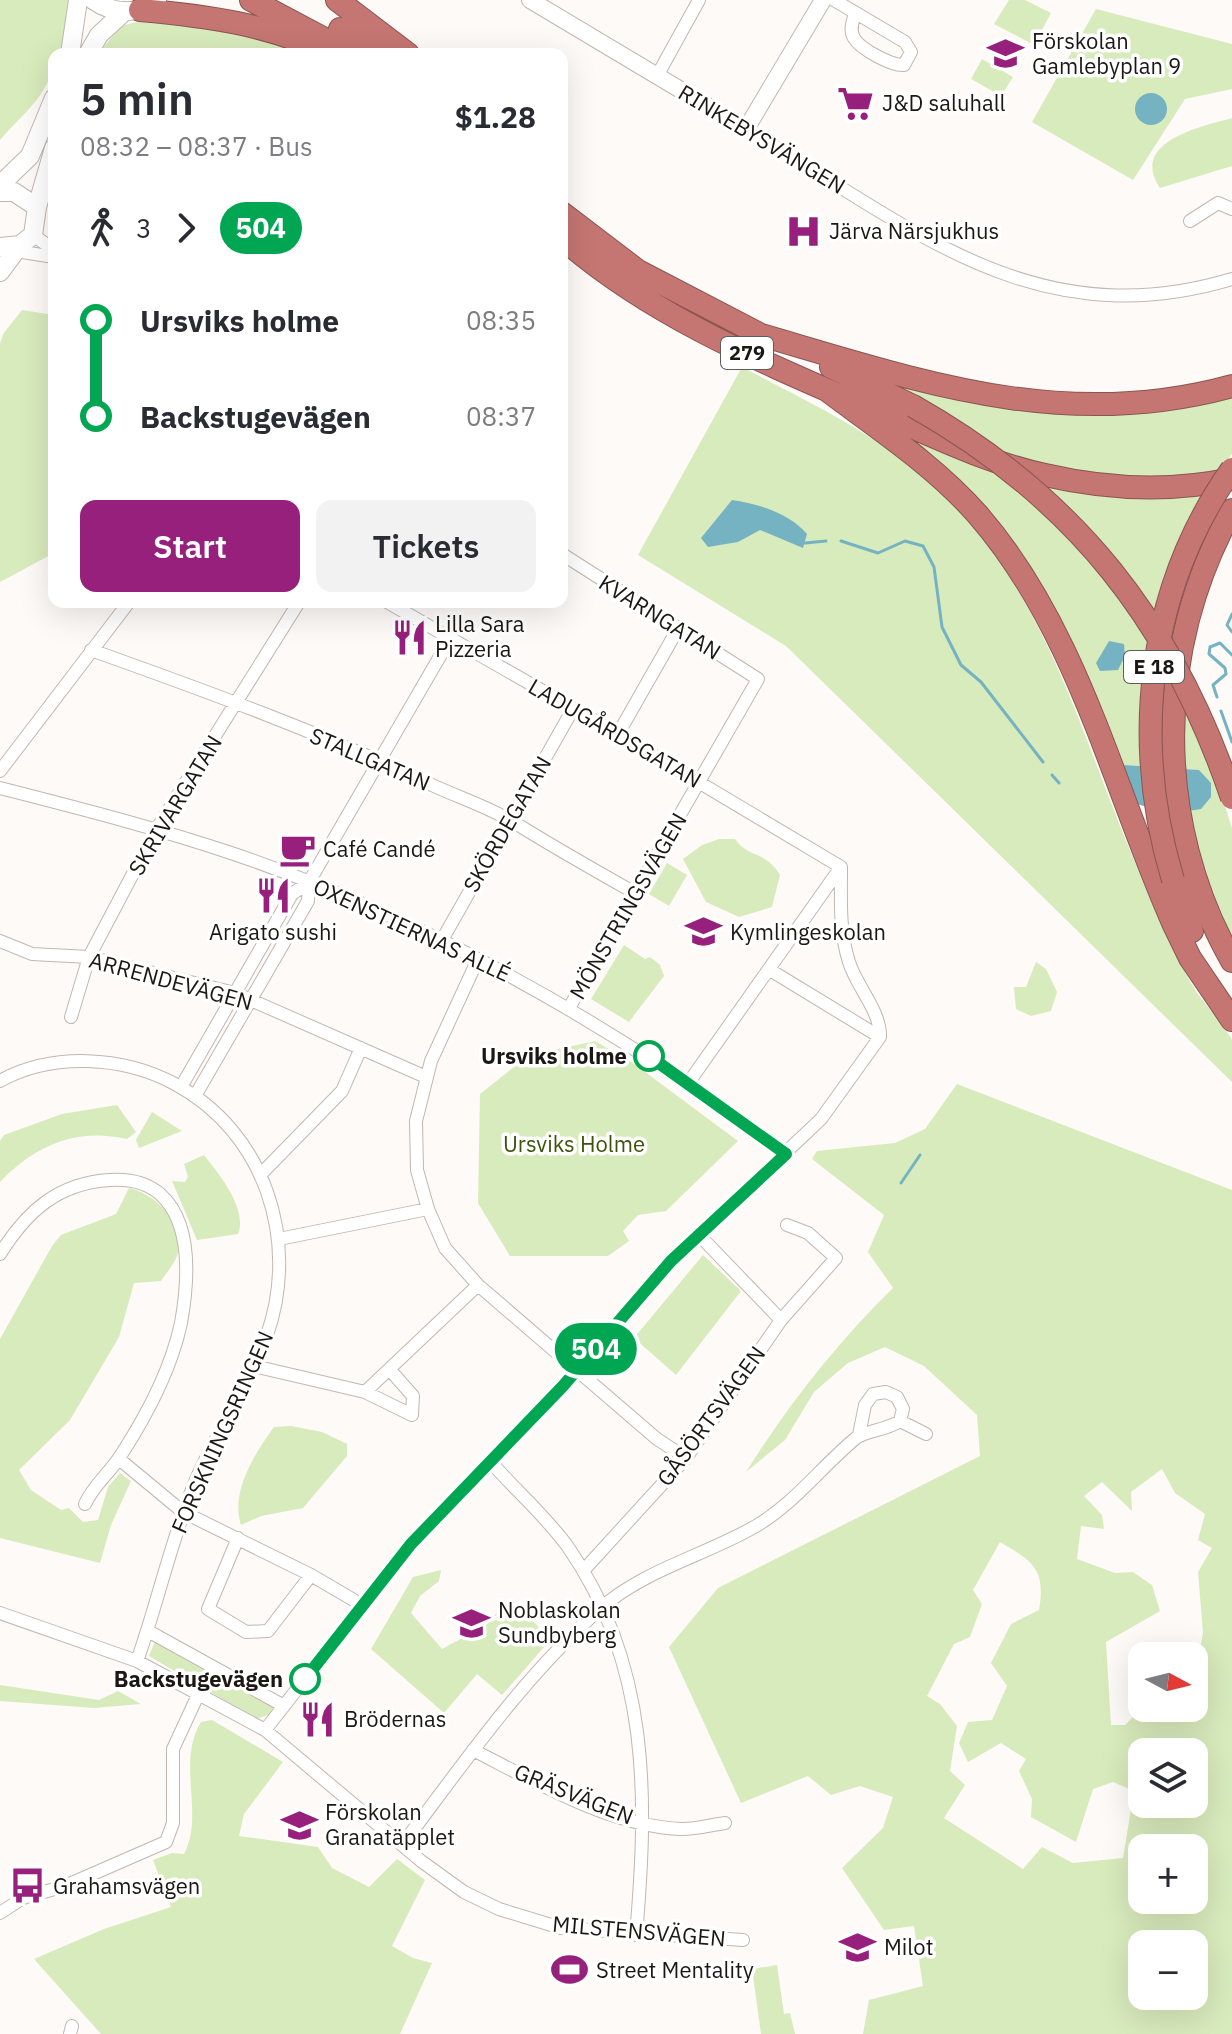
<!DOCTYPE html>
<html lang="en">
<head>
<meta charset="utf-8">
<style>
	body { margin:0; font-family:"IBM Plex Sans",sans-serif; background:#f2f2f3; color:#2b2b33; height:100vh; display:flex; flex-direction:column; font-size:30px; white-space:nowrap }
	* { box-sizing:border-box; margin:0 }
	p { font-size:26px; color:#7c7c81 }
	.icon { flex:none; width:44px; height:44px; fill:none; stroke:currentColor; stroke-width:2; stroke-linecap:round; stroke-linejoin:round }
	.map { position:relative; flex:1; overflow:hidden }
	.side { position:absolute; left:48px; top:48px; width:520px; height:560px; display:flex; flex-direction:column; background:#fff; border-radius:16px; box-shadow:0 8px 32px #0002 }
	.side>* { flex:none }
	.badge { padding:0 16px; border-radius:26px; font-size:28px; line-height:52px }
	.needle { width:52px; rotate:97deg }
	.controls { position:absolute; left:1128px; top:1642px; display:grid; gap:16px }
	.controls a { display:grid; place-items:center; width:80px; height:80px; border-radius:16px; background:#fff; box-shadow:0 8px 32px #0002; font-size:40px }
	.map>.badge { position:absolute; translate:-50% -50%; box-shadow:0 0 0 4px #fff }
	.legs { display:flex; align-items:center; gap:12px; height:88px; padding:0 32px; font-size:26px }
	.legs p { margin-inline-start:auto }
	.headline { display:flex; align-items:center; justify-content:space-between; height:136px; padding:0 32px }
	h1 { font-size:44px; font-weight:600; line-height:60px }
	.primary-button { display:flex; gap:16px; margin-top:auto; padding:16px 32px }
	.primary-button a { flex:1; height:92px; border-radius:16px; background:#96207c; color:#fff; font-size:32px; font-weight:600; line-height:92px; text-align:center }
	.primary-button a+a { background:#f2f2f3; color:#2b2b33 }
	ul { padding:0 32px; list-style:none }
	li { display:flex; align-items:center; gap:28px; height:96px; font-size:30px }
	li i { display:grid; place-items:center; width:12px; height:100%; margin:0 10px; background:currentColor }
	li i::after { content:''; width:20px; height:20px; margin:-10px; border:6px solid; border-radius:50%; background:#fff }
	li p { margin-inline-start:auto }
	li:first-child i { background:linear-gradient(#0000 50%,currentColor 0) }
	li:last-child i { background:linear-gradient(currentColor 50%,#0000 0) }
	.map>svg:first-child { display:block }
	.green { fill:#d8ebbc; fill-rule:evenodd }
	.water { fill:#76b3c2 }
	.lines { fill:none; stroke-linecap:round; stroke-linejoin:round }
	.stream { stroke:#76b3c2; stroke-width:3 }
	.minor-casing { stroke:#c1b7b1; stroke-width:14 }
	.tertiary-casing { stroke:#c1b7b1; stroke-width:18 }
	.secondary-casing { stroke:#c1b7b1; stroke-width:20 }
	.motorway-casing { stroke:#8a5551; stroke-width:24 }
	.minor { stroke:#fff; stroke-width:12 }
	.tertiary { stroke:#fff; stroke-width:16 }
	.secondary { stroke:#fff; stroke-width:18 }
	.motorway { stroke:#c57672; stroke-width:22 }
	.motorway-bridge-casing { stroke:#8a5551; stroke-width:24; stroke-linecap:butt }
	.motorway-bridge { stroke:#c57672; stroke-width:22 }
	.line-1-casing { stroke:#fff; stroke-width:18 }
	.line-1 { stroke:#00a651; stroke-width:12 }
	.stop-1-dot { fill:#fff; stroke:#00a651; stroke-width:4 }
	.labels { text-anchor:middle; stroke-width:7; stroke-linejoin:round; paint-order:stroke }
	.shield { fill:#fff; stroke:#5f5d5b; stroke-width:2 }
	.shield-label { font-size:20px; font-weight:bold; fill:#1b1715 }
	.poi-label { font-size:22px; fill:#1b1715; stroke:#fff; text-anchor:start }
	.street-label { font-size:22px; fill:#1b1715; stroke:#fff }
	.stop-label { font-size:22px; font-weight:bold; fill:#1b1715; stroke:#fff; text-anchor:end }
	.park-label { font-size:22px; fill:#3d520b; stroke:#fff }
</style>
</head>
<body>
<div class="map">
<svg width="1232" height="2034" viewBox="0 0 1232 2034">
	<rect width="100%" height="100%" fill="#fefaf7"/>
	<path class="green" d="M0,0h71l-7,54h-10c0,38 -31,59 -54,86z
		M1009,0h16l26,13 -17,32 -40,-21z
		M1096,9l136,35v45l-47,10 -52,81 -101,-58z
		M144,20l69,4 100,30h-215l23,-28z
		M982,59l31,18 -12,19 -30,-17z
		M1232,118v48l-72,22c-31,-46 40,-61 72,-70z
		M22,310l32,5v238l-54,29v-238l3,-10z
		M742,367c62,33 127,63 181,109 128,109 157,267 223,411 15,33 28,69 47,99 7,13 35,45 39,54 0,10 0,31 0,42l-446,-436 -148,-91z
		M858,368l126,34 248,-8v60l-15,18 -92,7 -115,-20z
		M880,422l82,37 246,33 -62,170 -5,104 -16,-1 -7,6 -89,-198z
		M1184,701l28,65 20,62v111l-31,-77 -12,-51 10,-41 -16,-1z
		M719,839h16c14,20 30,11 45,36l-8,32 -33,10 -33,-15 -23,-43 19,-14z
		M667,863l20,12 -18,31 -20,-12z
		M624,945l21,14 5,-2 10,8 4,11 -35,46 -38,-23z
		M1036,962l10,7 11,23 -6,19 -20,5 -15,-7 -2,-22h12z
		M595,1041l38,22 105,78 -72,70 -28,4 -15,16 6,10 -21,15h-98l-32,-53 2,-109 48,-38z
		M957,1084l275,106v844h-369l6,-34 54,-14 -9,-60 -30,4 -42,-62 41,-40 10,-31 -33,-11 -29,9 -23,-19 -67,27 -72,-156 49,-59 262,-132 -3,-41 -53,-49 -39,-19 -37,16 -34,29 -29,48 -39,32c43,-68 89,-127 147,-184l-25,-36 16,-37 -72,-56 5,-8 78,-8 30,-14zM1162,1469l13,24 30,21 -7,26 14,8 -14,24 5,61 -9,46v29h-52l-17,17h-14l-5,-83 54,-31 -8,-26 -19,-13 -18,1 -38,-14 4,-33 23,3 -2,-14 -18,-19 18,-14 30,29 -1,-19zM1000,1542c33,19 46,28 39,68l-28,14 -20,39 16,23 -15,34 -24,2 -9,21 9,19 33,-19 25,16 -7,12 13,28 -1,18 45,25 17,-53 20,-7 21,9 -11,67 -50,5 -31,-16 -19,22 -79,-51 21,-33 -15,-14 7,-45 -17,-22 -13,-8 27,-52 16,-7 12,-33 -9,-14zM1142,1752h52v52h-52zM1142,1848h52v52h-52zM1142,1944h52v52h-52z
		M117,1105l19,27 -9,7c-51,-12 -93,7 -127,43v-41l4,-6 58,-21z
		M152,1112l30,19 -43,17 -3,-8z
		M204,1155c15,19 44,54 34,79l-41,6 -25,-59 13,1 3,-5 -4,-13z
		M129,1188c26,6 56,34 49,65 -2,9 -12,20 -17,28l-27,2 -15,54 -49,83 -51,50 12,20 30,20 8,-2 14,14 15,-2 10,-33 12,-14 11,8 -20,44 -11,38 -100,-25v-199l52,-93 9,-11 55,-21z
		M703,1255l38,36 -65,84 -42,-37z
		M291,1426l31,6 25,12v12l-44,52 -42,8 -20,9c-11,-33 14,-72 33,-98z
		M441,1570l-2,11 -19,15 -9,17 31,36 43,-23 16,-18 20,-3 18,23 6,18 -43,49 -25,-21 -33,39 -73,-64 42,-72z
		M155,1641l121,66 -5,7 -15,5 -107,-63z
		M0,1685l99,15 19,-9 23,13 -47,4 -94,-7z
		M212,1720l71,42 -39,52 -5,22 79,11 14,21 37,19 28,-28 28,21 -33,66 21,12 19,5 -32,71h-299l-67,-75 70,-30 67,-22 -18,-47 19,-7 12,1c21,-39 -8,-92 17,-132z
		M777,1965l7,49 6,-1 5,21h-34l-9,-65z"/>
	<path class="water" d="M1135 109a16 16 0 1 1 32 0a16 16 0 1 1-32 0Z
		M732,500c27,4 57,13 75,34l-4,14 -43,-18 -22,12 -30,5 -7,-9z
		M1109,641l15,3 1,12 -7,14 -18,1 -4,-8z
		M1125,765l74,5 12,13v14l-10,12c-28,5 -51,1 -77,-10l-6,-28z"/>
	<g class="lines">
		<path class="stream" d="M841,541l37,12 27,-12 18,5 11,21 8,60 19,38 20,17 62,80
			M805,543l21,-2
			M1232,614l-5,11 5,7
			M1217,697l-4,-12 13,-11 -1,-6 -16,-14 1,-7 10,-4 12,12
			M1221,711l11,31
			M1052,775l7,8
			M901,1183l19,-28"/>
		<defs>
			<path id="minor" d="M834,0l71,42 6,10 -7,13c-12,1 -44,-16 -50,-27 -5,-8 -1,-17 1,-25
				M657,76l42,-76
				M746,129c162,95 287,210 486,150
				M1190,221l28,-18 14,6
				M33,235l21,15
				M16,251l38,6
				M562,554l196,125 -189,329
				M387,602l231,132 223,133
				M91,650c115,41 230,83 341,135 28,13 62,24 88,41 37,23 76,45 115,67
				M618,734l61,-107
				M0,771l129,-169
				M0,788c78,20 157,40 234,66 200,68 383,174 552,300
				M841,867c0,32 -2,64 8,95 7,24 32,49 31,75
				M442,940l131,-231
				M0,941l32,13 57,3 146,36 191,84
				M478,959l-47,102 -15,60 1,49 11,39 17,39 33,37 179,154 29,19
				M770,970l110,67
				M71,1017l18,-60 67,-127 143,-228
				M0,1081c52,-29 123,-25 175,3 90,48 125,157 92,251 -17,48 -51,98 -72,147 -24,58 -37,120 -58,179
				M689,1082l152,-215
				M181,1087l111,-193 17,-12 141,-243
				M195,1096l113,-195 1,-19
				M262,1173l80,-82 19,-43
				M700,1236l81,84
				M279,1239l149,-30
				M0,1254c27,-43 58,-71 110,-74 18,-1 37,2 51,15 32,29 27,89 20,128 -10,47 -34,92 -60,132 -11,18 -27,29 -36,49
				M254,1366l111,26 47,23 1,-19 -23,-26
				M365,1392l113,-107
				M900,1421l26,13
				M119,1459l64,53 128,63 51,30
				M490,1461c25,29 55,54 78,86 82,118 80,250 68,388
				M238,1538l-30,71 38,23 22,-1 43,-56
				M583,1571l103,-113 95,-138 55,-62 -28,-25 -21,-8
				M0,1613l137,48 128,69 156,131 43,31 35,17 62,19 182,12
				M148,1631l136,75
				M265,1730l146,-186 167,-175 93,-108 150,-142 59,-82
				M473,1750c61,31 139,77 209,79 14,0 29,-4 43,-6
				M402,1845c62,-82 121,-168 199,-237 43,-38 105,-53 155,-82 39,-23 65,-59 100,-88 9,-7 31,-8 44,-17l3,-12 -6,-12 -11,-5 -13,2 -8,11 -6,30
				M0,1913l23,-15 42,-12 101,-44 7,-19v-74l25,-54
				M70,2034l2,-8"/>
			<path id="tertiary" d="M530,0l216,129 77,-129"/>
			<path id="secondary" d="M93,0c20,14 44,16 64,0
				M70,54l8,-54
				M88,54l11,-19 26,-24
				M0,185l30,-29 24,-58
				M0,192h14l23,15
				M0,247l20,-2 13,-10 4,-28 17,-59
				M0,272l20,-27"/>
			<path id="motorway" d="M251,0l102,54
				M337,0l71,54
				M140,10c67,6 129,14 190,44
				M340,29l40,25
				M562,213l76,58 129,67
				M562,238c91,80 208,127 318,175 53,23 108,50 165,62 61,14 126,17 187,4
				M754,333c163,47 307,100 478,53
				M831,367l82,39
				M828,391c52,39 107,75 150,124 100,115 135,273 196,410l16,33 42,62
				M1232,510c-78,139 -79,312 0,451
				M1173,880l19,51"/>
		</defs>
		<use href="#minor" class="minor-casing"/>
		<use href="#tertiary" class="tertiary-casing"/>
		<use href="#secondary" class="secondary-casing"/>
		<use href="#motorway" class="motorway-casing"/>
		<use href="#minor" class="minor"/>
		<use href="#tertiary" class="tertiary"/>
		<use href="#secondary" class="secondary"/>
		<use href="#motorway" class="motorway"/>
		<defs>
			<path id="motorway-bridge" d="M913,406c163,92 260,217 319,392
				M1173,880c-42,-139 -26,-291 59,-411"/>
		</defs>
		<use href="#motorway-bridge" class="motorway-bridge-casing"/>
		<use href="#motorway-bridge" class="motorway-bridge"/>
	</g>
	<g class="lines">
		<defs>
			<path id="line-1" d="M305,1679l106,-135 152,-158 108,-125 115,-107 -137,-98"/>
		</defs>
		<use href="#line-1" class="line-1-casing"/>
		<use href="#line-1" class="line-1"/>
	</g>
	<defs>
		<symbol id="school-bare" viewBox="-9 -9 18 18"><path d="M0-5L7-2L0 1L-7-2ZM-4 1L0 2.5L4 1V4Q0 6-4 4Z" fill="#96207c" stroke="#fff" stroke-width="2.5" paint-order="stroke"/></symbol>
		<symbol id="supermarket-bare" viewBox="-9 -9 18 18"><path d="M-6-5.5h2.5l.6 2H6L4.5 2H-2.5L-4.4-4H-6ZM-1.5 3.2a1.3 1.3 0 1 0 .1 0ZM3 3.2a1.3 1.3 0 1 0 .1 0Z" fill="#96207c" stroke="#fff" stroke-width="2.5" paint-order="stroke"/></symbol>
		<symbol id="hospital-bare" viewBox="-9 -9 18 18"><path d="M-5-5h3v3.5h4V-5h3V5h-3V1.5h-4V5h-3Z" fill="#96207c" stroke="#fff" stroke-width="2.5" paint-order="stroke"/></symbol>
		<symbol id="restaurant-bare" viewBox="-9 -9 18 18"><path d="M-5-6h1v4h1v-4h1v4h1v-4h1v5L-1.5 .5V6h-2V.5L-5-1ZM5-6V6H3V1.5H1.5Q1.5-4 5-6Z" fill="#96207c" stroke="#fff" stroke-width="2.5" paint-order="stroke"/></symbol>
		<symbol id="cafe-bare" viewBox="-9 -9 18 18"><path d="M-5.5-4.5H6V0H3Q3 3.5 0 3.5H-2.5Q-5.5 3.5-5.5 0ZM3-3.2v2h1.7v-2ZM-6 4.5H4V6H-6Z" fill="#96207c" stroke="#fff" stroke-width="2.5" paint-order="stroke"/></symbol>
		<symbol id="bus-bare" viewBox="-9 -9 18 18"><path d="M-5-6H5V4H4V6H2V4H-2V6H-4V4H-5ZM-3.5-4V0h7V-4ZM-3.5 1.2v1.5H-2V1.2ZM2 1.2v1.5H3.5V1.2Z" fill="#96207c" stroke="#fff" stroke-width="2.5" paint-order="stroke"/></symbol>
		<symbol id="stadium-bare" viewBox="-9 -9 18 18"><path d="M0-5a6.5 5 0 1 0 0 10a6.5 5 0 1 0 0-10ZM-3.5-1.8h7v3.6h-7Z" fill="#96207c" stroke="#fff" stroke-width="2.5" paint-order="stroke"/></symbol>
	</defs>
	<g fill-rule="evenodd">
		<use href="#school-bare" x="980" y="28" width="51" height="51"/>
		<use href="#supermarket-bare" x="830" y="78" width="51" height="51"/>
		<use href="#hospital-bare" x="778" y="206" width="51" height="51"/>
		<use href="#restaurant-bare" x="384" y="612" width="51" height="51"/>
		<use href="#cafe-bare" x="272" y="824" width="51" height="51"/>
		<use href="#restaurant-bare" x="248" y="870" width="51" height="51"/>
		<use href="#school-bare" x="678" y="906" width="51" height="51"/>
		<use href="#school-bare" x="446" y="1598" width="51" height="51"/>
		<use href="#restaurant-bare" x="292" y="1694" width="51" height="51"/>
		<use href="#school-bare" x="274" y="1800" width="51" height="51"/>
		<use href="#bus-bare" x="2" y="1860" width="51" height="51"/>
		<use href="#school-bare" x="832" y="1922" width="51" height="51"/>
		<use href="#stadium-bare" x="544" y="1944" width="51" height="51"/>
	</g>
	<g class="stop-1-dot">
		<circle cx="649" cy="1056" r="14"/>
		<circle cx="305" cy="1679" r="14"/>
	</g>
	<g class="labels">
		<g class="shield">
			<rect x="721" y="337" width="52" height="32" rx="6"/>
			<rect x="1124" y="651" width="60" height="32" rx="6"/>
		</g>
		<g class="shield-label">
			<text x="747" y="360">279</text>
			<text x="1154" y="674">E 18</text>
		</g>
		<g class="poi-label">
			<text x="1032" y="49">Förskolan<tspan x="1032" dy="25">Gamlebyplan 9</tspan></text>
			<text x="882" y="111">J&amp;D saluhall</text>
			<text x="829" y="239">Järva Närsjukhus</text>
			<text x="435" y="632">Lilla Sara<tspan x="435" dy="25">Pizzeria</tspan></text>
			<text x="323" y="857">Café Candé</text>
			<text x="273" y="940" text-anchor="middle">Arigato sushi</text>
			<text x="730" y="940">Kymlingeskolan</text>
			<text x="498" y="1618">Noblaskolan<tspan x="498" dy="25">Sundbyberg</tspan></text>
			<text x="344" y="1727">Brödernas</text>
			<text x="325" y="1820">Förskolan<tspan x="325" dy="25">Granatäpplet</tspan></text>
			<text x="53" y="1894">Grahamsvägen</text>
			<text x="884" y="1955">Milot</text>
			<text x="596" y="1978">Street Mentality</text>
		</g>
		<g class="street-label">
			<text transform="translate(762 139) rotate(31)" y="8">RINKEBYSVÄNGEN</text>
			<text transform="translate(660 617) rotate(32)" y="8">KVARNGATAN</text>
			<text transform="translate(615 733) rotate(30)" y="8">LADUGÅRDSGATAN</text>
			<text transform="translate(370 759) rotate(23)" y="8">STALLGATAN</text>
			<text transform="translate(175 805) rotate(-59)" y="8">SKRIVARGATAN</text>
			<text transform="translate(507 824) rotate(-60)" y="8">SKÖRDEGATAN</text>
			<text transform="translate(628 906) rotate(-60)" y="8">MÖNSTRINGSVÄGEN</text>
			<text transform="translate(412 930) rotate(25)" y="8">OXENSTIERNAS ALLÉ</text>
			<text transform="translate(171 981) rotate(15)" y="8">ARRENDEVÄGEN</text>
			<text transform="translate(711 1416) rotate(-54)" y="8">GÅSÖRTSVÄGEN</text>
			<text transform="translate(222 1432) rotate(-66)" y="8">FORSKNINGSRINGEN</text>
			<text transform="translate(574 1794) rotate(22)" y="8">GRÄSVÄGEN</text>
			<text transform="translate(639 1931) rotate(5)" y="8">MILSTENSVÄGEN</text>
		</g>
		<g class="stop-label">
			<text x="627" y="1064">Ursviks holme</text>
			<text x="283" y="1687">Backstugevägen</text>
		</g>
		<g class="park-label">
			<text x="574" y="1152">Ursviks Holme</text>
		</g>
	</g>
</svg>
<div class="controls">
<a><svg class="needle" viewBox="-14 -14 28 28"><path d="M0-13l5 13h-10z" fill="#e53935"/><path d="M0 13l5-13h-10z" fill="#7c7c81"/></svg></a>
<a><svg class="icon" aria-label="layers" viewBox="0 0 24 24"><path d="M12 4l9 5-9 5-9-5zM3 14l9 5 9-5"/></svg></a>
<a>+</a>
<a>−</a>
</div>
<b class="badge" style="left:596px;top:1349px;background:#00a651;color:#fff">504</b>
<section class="side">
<div class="headline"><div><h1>5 min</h1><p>08:32 – 08:37 · Bus</p></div><b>$1.28</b></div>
<div class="legs"><svg class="icon" aria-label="walk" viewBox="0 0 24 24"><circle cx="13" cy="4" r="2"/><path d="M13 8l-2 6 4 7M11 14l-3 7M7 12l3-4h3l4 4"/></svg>3<svg class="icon" aria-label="forward" viewBox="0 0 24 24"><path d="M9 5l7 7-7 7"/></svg><b class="badge" style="background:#00a651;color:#fff">504</b></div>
<ul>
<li><i style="color:#00a651"></i><b>Ursviks holme</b><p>08:35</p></li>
<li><i style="color:#00a651"></i><b>Backstugevägen</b><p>08:37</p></li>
</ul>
<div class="primary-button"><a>Start</a><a>Tickets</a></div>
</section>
</div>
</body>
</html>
